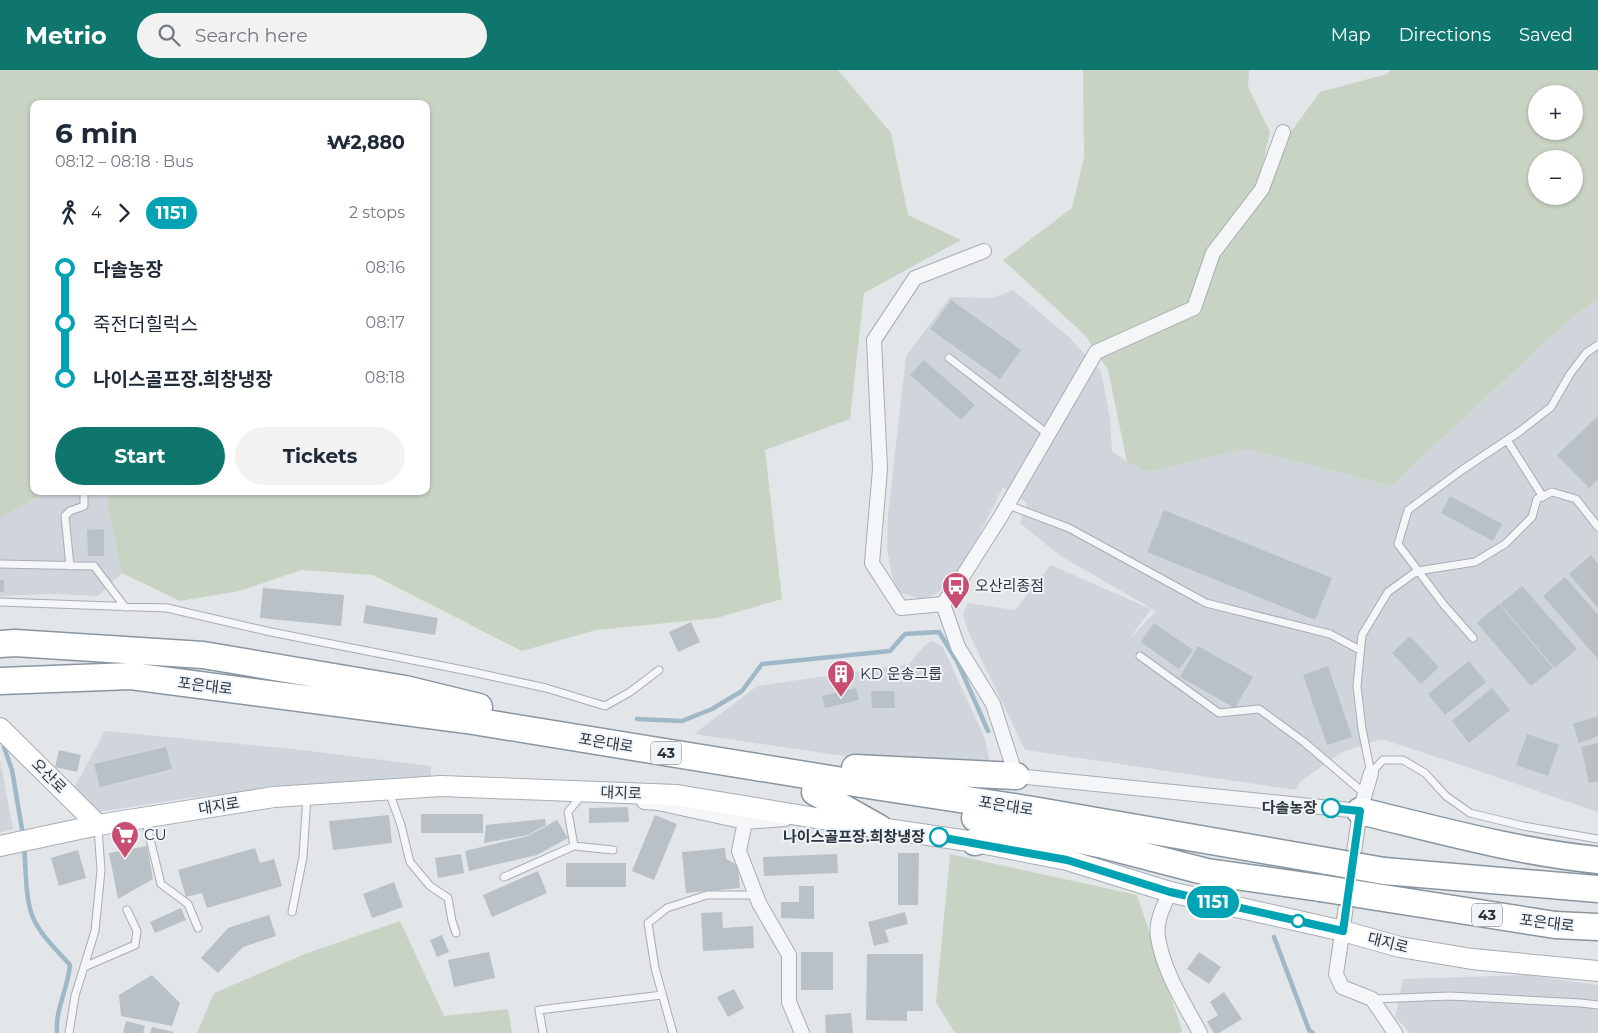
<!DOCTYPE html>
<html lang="en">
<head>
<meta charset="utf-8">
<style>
	body { margin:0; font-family:Montserrat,"Noto Sans KR",sans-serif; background:#f2f2f3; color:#1f2937; height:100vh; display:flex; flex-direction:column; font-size:19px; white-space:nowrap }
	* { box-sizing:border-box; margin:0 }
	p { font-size:16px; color:#747a83 }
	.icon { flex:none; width:28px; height:28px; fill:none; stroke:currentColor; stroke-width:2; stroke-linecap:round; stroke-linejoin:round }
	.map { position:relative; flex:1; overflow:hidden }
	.panel { position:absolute; left:30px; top:30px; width:400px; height:395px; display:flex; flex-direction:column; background:#fff; border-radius:10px; box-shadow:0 1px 4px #0004 }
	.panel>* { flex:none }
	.badge { padding:0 10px; border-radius:16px; font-size:18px; line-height:32px }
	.tools { position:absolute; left:1528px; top:15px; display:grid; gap:10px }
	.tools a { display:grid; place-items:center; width:55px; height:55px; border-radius:50%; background:#fff; box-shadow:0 1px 4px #0004; font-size:25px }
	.map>.badge { position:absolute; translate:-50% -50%; box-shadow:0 0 0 2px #fff }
	.legs { display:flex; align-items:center; gap:8px; height:55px; padding:0 25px; font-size:16px }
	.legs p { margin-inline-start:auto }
	.overview { display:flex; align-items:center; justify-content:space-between; height:85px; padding:0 25px }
	h1 { font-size:28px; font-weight:700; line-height:38px }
	.cta { display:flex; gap:10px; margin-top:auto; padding:10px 25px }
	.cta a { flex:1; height:58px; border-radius:30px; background:#0f766e; color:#fff; font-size:20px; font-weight:700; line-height:58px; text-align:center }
	.cta a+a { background:#f2f2f3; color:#1f2937 }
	ul { padding:0 25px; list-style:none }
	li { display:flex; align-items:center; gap:18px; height:55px; font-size:19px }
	li i { display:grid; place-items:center; width:8px; height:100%; margin:0 6px; background:currentColor }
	li i::after { content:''; width:12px; height:12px; margin:-6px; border:4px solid; border-radius:50%; background:#fff }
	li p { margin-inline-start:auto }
	li:first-child i { background:linear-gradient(#0000 50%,currentColor 0) }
	li:last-child i { background:linear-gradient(currentColor 50%,#0000 0) }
	header { display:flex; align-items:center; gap:30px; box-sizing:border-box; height:70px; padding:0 25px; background:#0f766e; color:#fff }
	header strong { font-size:24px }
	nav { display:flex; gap:28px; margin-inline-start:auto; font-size:18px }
	.search { width:350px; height:45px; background:#f2f2f3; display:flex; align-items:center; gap:12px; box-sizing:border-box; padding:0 18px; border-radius:28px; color:#747a83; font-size:19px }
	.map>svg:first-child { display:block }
	.built { fill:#d0d5db }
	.green { fill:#c9d3c3; fill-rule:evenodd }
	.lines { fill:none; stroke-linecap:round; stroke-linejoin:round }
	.stream { stroke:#9fb8c7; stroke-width:4.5 }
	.building { fill:#b9c0c6 }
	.lane-casing { stroke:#a7adb3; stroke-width:9 }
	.street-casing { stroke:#a7adb3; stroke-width:16 }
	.secondary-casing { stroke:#a7adb3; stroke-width:22 }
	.highway-casing { stroke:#8a959f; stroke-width:29 }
	.lane { stroke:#f4f6f8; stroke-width:7 }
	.street { stroke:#f4f6f8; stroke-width:14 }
	.secondary { stroke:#fff; stroke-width:20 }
	.highway { stroke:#fff; stroke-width:26 }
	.highway-bridge-casing { stroke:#8a959f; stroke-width:29; stroke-linecap:butt }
	.highway-bridge { stroke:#fff; stroke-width:26 }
	.line-1-casing { stroke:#fff; stroke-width:11 }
	.line-1 { stroke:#00a3b4; stroke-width:8 }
	.stop-1-dot { fill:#fff; stroke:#00a3b4; stroke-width:2.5 }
	.labels { text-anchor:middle; stroke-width:4; stroke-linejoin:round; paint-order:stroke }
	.shield { fill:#f1f4f7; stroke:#666e77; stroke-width:1 }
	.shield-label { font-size:14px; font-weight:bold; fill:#2b3540 }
	.poi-label { font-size:15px; fill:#2b3540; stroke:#f1f4f7; text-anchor:start }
	.street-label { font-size:15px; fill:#2b3540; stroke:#f1f4f7 }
	.stop-label { font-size:15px; font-weight:bold; fill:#2b3540; stroke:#f1f4f7; text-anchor:end }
</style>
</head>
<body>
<header>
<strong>Metrio</strong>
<div class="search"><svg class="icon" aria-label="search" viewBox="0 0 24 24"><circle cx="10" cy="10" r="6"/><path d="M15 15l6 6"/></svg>Search here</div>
<nav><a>Map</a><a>Directions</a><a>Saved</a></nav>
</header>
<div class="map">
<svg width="1598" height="963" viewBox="0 0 1598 963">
	<rect width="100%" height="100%" fill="#e2e6e9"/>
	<path class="built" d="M1013,220l57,48 31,34 9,46 2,33 15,11 19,10 101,-23 144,37 178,-166 29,-21v513l-128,-44 -89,-29 -41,14 -40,29 -4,8 -271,-40 -58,-121 -4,-14 5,-12 47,7 36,-45 100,44 -24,33 29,-31 -97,-56 -39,-32 7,-20 -24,-16 -42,84 -14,15 -15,10 -10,3 -24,-7 -6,-17 -5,-26 1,-34 18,-159 44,-59 43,1z
		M49,421h63l-4,12 14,70 -24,23 -48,-2 -50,2v-78z
		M931,571l12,6 42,92 5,23 -131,-4 -165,-24 63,-48 152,-22 15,-18z
		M105,661l188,18 138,17v10l-146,11 -97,11 -90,14 -23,-26z
		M0,690l13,69 -13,3z
		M1528,905l70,10v48h-188l-15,-16 8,-38z"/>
	<path class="green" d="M0,0h838l53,63 17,82 53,25 -97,53 -14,126 -85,31 17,149 -65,19 -121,12 -74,21 -149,-76 -72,-5 -61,21 -60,10 -58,-28 -15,-71 5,-11h314v-387h-392v387h15l-49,27z
		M1083,0h166l-1,17 22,45 -9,41 59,-81 67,-18 3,-4h208v229l-29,21 -178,166 -144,-37 -101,23 -19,-10 -19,-92 -23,-35 -82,-75 69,-52 12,-51zM1536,24h38v37h-38zM1536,89h38v37h-38z
		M950,784l187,41 45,135 -2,3h-225l-19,-31z
		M400,851l44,95 64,-7 4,24h-315l17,-40 91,-39z"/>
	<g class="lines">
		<path class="stream" d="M637,649l45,2 30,-12 30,-18 20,-27 128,-13 15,-17 34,-2 19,31 30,68
			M4,677l8,23 11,65
			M24,775c2,22 1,51 8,70 7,19 25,35 38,50 -2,24 -15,44 -13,68
			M1274,867l35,93 4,3"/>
	</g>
	<path class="building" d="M951,230l70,50 -21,29 -70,-50z
		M924,290l51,45 -14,15 -51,-45z
		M1598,346v63l-9,9 -32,-33z
		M1450,426l52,28 -9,17 -52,-28z
		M1164,440l168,68 -17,42 -168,-68z
		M104,459v27h-16l-1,-26z
		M1591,485l7,9v44l-29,-34z
		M1565,507l33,38v44l-55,-63z
		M0,510h4v12h-4z
		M1522,516l55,63 -22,19 -55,-64z
		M263,518l81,7 -3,31 -81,-8z
		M1499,534l54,64 -22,18 -54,-63z
		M366,535l72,13 -3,17 -72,-12z
		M691,552l9,20 -22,10 -9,-20z
		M1154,553l39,27 -14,19 -38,-27z
		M1410,566l29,31 -18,17 -29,-31z
		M1198,576l55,31 -18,31 -55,-31z
		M1469,591l17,21 -41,33 -17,-21z
		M1328,596l24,71 -25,8 -24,-70z
		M856,618l3,12 -34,8 -3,-12z
		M1492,618l18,22 -41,33 -17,-22z
		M871,621h23l1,17h-23z
		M1598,646v20l-19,7 -6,-19z
		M1527,664l32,11 -11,31 -32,-11z
		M1598,673v38l-9,2 -8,-36z
		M166,677l6,22 -72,18 -6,-23z
		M59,680l22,5 -4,17 -22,-5z
		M628,737l1,15 -40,1v-15z
		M421,744h62v19h-62z
		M389,745l3,28 -59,7 -4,-29z
		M655,745l22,9 -23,56 -22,-9z
		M545,749l1,6 -18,10 -44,8 2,-18z
		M557,750l11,18 -31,17 -68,16 -4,-20 63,-15z
		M147,776l6,33 -35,20 -9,-46z
		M255,778l5,15 14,-4 8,27 -75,22 -5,-15 -16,4 -8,-27z
		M725,778l1,11 12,6 2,23 -54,5 -4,-41z
		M78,780l8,28 -27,8 -8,-28z
		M898,783h21l-1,52h-20z
		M461,784l3,19 -26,5 -3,-20z
		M837,784l1,19 -74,3 -1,-19z
		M566,793h60v24h-60z
		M538,801l9,22 -55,24 -9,-22z
		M394,812l9,25 -31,11 -9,-24z
		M799,816h15v33l-33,-1v-16h18z
		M181,838l5,12 -31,13 -5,-11z
		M722,842l1,16 30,-2 1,22 -51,3 -2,-38z
		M905,842l3,12 -23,6 4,12 -15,4 -6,-24z
		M269,845l7,21 -33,11 -25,26 -17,-15 27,-30z
		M442,865l7,17 -12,5 -7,-17z
		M489,882l6,26 -41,9 -6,-27z
		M801,882h32v38h-32z
		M1199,882l22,15 -12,17 -22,-15z
		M867,884h56v57h-16v10l-41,-1z
		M152,905l28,28 -8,23 -51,-10 -2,-21z
		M734,919l10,19 -16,9 -11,-20z
		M1224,922l18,27 -23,14h-5l-7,-11 11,-7 -8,-13z
		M851,943l2,20h-27l-1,-18z
		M126,951l19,5 -2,7h-20z
		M152,957l22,5 -1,1h-23z"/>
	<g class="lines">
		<defs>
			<path id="lane" d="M949,288l100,77
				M1507,370l36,57
				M1008,435l61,23 137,75 124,31 30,16
				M0,494l94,2 31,41
				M70,496l-5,-50 5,-5 14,-5v-15
				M0,532l167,6 104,24 197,39 78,17 59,18 25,-14 29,-22
				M1473,568l-29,-33 -46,-61 10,-34 54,-40 57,-38 32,-25 19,-33 16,-21 12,-8
				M1140,586l79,57 40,-4 45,33 61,52
				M1371,703l-9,-44 -5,-43 5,-51 26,-43 29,-21 58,-9 30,-18 27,-27 5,-18 15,-7 24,7 22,28
				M1371,703l12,-13h20l22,13 21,23 24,17 53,13 75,13
				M389,722l12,33 9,37 20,24 18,12 4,23 4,12
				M580,727l-12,15 6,34 39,4
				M145,748l16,66 27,20 10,24
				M504,807l70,-31
				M292,842l11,-55 4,-62
				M84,897l51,-22 2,-14 -10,-21
				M1373,929l77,-3 131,7 17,2
				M69,963l6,-37 20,-65 6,-61 -3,-42
				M543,963l-4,-23 123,-15
				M673,963l-18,-65 -7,-45 19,-15 40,-13h48"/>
			<path id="street" d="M984,181l-69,27 -41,62 6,129 -8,94 29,45 42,-4 15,43 35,57 23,72 344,35
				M943,534l18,-25 40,-63 95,-164 98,-44 19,-55 49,-64 21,-57
				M1371,703l-11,38 -24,163 6,13 30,12 23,34
				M644,732l14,1 87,19 40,-3
				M745,752l-6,29 20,52 30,52v47l13,31
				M1170,822c-6,13 -15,30 -12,45 5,34 26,66 42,96"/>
			<path id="secondary" d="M0,658l98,97
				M0,776l98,-21 176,-28 167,-11 236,9 163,27 135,20 92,18 103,32 173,39 57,16 72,12 126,12"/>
			<path id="highway" d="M0,574l15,-1 188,12 202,34 74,18
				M0,611l131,-5 336,44 394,64 172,26 294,51
				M855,698l161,8
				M815,722l64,36
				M1360,741c79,19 157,41 238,49
				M975,748l124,26 108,28 113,16
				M975,772l44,-14
				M1384,801l214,18
				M1377,827l178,28 43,2"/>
		</defs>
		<use href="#lane" class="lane-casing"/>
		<use href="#street" class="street-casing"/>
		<use href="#secondary" class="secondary-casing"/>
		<use href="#highway" class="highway-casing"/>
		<use href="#lane" class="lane"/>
		<use href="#street" class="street"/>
		<use href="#secondary" class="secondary"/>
		<use href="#highway" class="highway"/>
		<defs>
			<path id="highway-bridge" d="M1327,791l57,10
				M1320,818l57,9"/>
		</defs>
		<use href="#highway-bridge" class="highway-bridge-casing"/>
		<use href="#highway-bridge" class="highway-bridge"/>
	</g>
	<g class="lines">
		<defs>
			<path id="line-1" d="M939,767l128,23 103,32 173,39 17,-120 -29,-3"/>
		</defs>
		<use href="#line-1" class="line-1-casing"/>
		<use href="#line-1" class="line-1"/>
	</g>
	<defs>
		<symbol id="bus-pin" viewBox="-11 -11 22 30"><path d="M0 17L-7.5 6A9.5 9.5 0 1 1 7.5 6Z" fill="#c74e70" stroke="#f1f4f7"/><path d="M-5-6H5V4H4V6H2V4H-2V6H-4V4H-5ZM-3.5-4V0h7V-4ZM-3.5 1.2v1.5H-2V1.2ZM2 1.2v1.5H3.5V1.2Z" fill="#fff"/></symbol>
		<symbol id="building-pin" viewBox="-11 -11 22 30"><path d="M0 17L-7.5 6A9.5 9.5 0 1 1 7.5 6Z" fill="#c74e70" stroke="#f1f4f7"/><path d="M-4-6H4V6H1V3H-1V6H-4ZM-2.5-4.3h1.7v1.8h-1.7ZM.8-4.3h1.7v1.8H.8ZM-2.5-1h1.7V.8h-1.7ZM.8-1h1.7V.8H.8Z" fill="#fff"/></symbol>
		<symbol id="supermarket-pin" viewBox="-11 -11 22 30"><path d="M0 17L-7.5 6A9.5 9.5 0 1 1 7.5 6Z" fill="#c74e70" stroke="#f1f4f7"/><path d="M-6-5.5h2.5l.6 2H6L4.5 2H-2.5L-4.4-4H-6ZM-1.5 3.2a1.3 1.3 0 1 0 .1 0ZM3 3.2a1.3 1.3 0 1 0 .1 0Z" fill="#fff"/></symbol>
	</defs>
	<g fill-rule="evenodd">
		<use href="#bus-pin" x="940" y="500" width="32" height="43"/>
		<use href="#building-pin" x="825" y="588" width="32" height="43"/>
		<use href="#supermarket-pin" x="109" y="749" width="32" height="43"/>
	</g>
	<g class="stop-1-dot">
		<circle cx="1331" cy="738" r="9"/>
		<circle cx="939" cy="767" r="9"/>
		<circle cx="1298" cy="851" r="6"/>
	</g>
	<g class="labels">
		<g class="shield">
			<rect x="651" y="671.5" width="30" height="23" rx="4"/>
			<rect x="1472" y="833.5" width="30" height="23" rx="4"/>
		</g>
		<g class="shield-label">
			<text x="666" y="688">43</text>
			<text x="1487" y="850">43</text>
		</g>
		<g class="poi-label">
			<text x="975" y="521">오산리종점</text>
			<text x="860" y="609">KD 운송그룹</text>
			<text x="144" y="770">CU</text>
		</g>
		<g class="street-label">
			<text transform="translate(205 616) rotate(7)" y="5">포은대로</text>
			<text transform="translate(606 673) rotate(9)" y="5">포은대로</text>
			<text transform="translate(49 706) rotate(45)" y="5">오산로</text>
			<text transform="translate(621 723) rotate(2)" y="5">대지로</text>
			<text transform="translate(219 736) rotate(-9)" y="5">대지로</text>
			<text transform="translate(1006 736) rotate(9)" y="5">포은대로</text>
			<text transform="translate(1547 853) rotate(7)" y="5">포은대로</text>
			<text transform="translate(1388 873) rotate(14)" y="5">대지로</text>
		</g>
		<g class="stop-label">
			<text x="1317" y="743">다솔농장</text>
			<text x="925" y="772">나이스골프장.희창냉장</text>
		</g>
	</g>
</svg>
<div class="tools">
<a>+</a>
<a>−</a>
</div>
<b class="badge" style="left:1213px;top:832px;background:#00a3b4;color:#fff">1151</b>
<section class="panel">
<div class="overview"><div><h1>6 min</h1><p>08:12 – 08:18 · Bus</p></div><b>₩2,880</b></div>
<div class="legs"><svg class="icon" aria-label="walk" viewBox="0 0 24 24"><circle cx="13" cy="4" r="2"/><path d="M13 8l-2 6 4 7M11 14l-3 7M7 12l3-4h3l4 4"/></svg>4<svg class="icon" aria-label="forward" viewBox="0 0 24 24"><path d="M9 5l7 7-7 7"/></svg><b class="badge" style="background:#00a3b4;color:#fff">1151</b><p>2 stops</p></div>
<ul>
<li><i style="color:#00a3b4"></i><b>다솔농장</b><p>08:16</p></li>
<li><i style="color:#00a3b4"></i><span>죽전더힐럭스</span><p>08:17</p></li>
<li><i style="color:#00a3b4"></i><b>나이스골프장.희창냉장</b><p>08:18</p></li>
</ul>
<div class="cta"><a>Start</a><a>Tickets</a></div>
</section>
</div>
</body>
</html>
